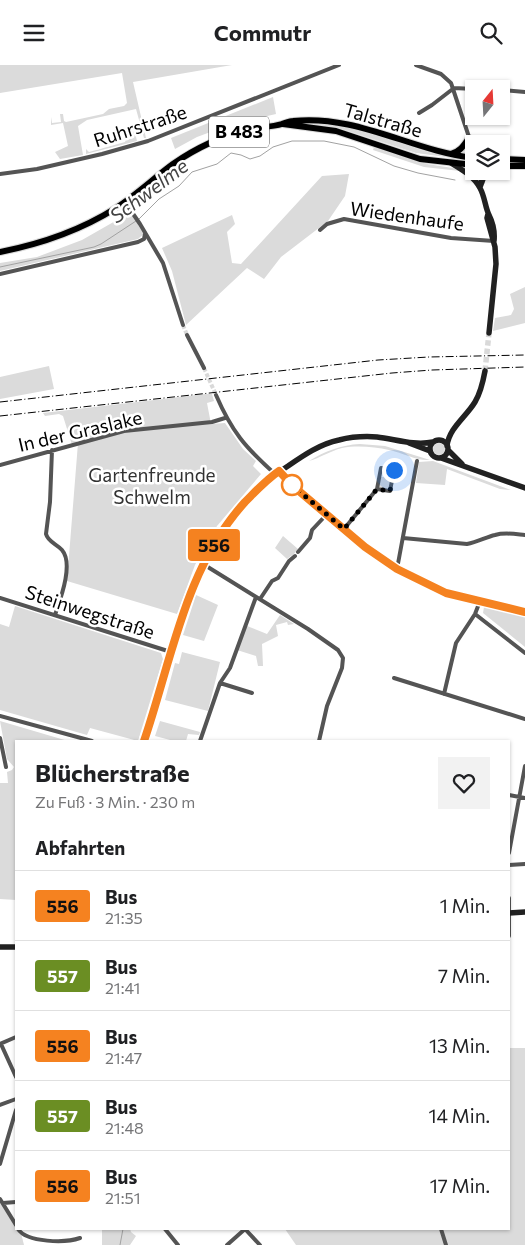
<!DOCTYPE html>
<html lang="de">
<head>
<meta charset="utf-8">
<style>
	body { margin:0; font-family:Commissioner,sans-serif; background:#f2f2f2; color:#202124; height:100vh; display:flex; flex-direction:column; font-size:19px; white-space:nowrap }
	* { box-sizing:border-box; margin:0 }
	p { font-size:16px; color:#757577 }
	.icon { flex:none; width:28px; height:28px; fill:none; stroke:currentColor; stroke-width:2; stroke-linecap:round; stroke-linejoin:round }
	.map { position:relative; flex:1; overflow:hidden }
	.drawer { position:absolute; left:15px; top:675px; width:495px; height:490px; display:flex; flex-direction:column; background:#fff; border-radius:0px; box-shadow:0 1px 4px #0004 }
	.drawer>* { flex:none }
	.badge { padding:0 10px; border-radius:4px; font-size:18px; line-height:32px }
	.needle { width:32px; rotate:18deg }
	.buttons { position:absolute; left:465px; top:15px; display:grid; gap:10px }
	.buttons a { display:grid; place-items:center; width:45px; height:45px; border-radius:0px; background:#fff; box-shadow:0 1px 4px #0004; font-size:25px }
	.you { position:absolute; width:25px; height:25px; margin:-12px; border:4px solid #fff; border-radius:50%; background:#1a73e8; box-shadow:0 0 0 8px #1a73e833 }
	.map>.badge { position:absolute; translate:-50% -50%; box-shadow:0 0 0 2px #fff }
	h2 { padding:0 20px; font-size:19px; line-height:45px }
	.round { display:grid; place-items:center; flex:none; width:52px; height:52px; border-radius:0px; background:#f2f2f2 }
	.head { display:flex; align-items:center; justify-content:space-between; height:85px; padding:0 20px }
	h1 { font-size:24px; font-weight:700; line-height:38px }
	ul { padding:0; list-style:none }
	li { display:flex; align-items:center; gap:15px; height:70px; padding:0 20px; border-top:1px solid #e0e0e0 }
	li div { flex:1 }
	li b { display:block; font-size:19px }
	li em { font-style:normal }
	li .badge { min-width:55px; font-weight:700; text-align:center }
	header { display:flex; justify-content:space-between; align-items:center; height:65px; padding:0 20px; background:#fff; font-size:22px; font-weight:700 }
	.map>svg:first-child { display:block }
	.green { fill:#dbdbdb }
	.lines { fill:none; stroke-linecap:round; stroke-linejoin:round }
	.stream { stroke:#a2a2a2; stroke-width:1 }
	.street-tunnel { stroke:#d9d9d9; stroke-width:4; stroke-dasharray:4 2; stroke-linecap:butt }
	.secondary-tunnel { stroke:#d9d9d9; stroke-width:5.5; stroke-dasharray:5.5 3; stroke-linecap:butt }
	.primary-casing { stroke:#dbdbdb; stroke-width:8 }
	.street { stroke:#545454; stroke-width:4 }
	.secondary { stroke:#212121; stroke-width:5.5 }
	.primary { stroke:#000; stroke-width:6 }
	.rail { stroke:#000; stroke-width:1; stroke-dasharray:8 2.5 1 2.5; stroke-linecap:butt }
	.line-casing { stroke:#fff; stroke-width:11 }
	.line { stroke:#f58220; stroke-width:8 }
	.walk { stroke:#000; stroke-width:5; stroke-dasharray:0 9 }
	.stop-dot { fill:#fff; stroke:#f58220; stroke-width:2.5 }
	.labels { text-anchor:middle; stroke-width:5; stroke-linejoin:round; paint-order:stroke }
	.shield { fill:#fff; stroke:#4c4c4c; stroke-width:1 }
	.shield-label { font-size:18px; font-weight:bold; fill:#000 }
	.street-label { font-size:19px; fill:#000; stroke:#fff }
	.park-label { font-size:19px; fill:#323232; stroke:#fff }
	.water-label { font-size:20px; font-style:italic; fill:#434343; stroke:#fff }
</style>
</head>
<body>
<header><svg class="icon" aria-label="menu" viewBox="0 0 24 24"><path d="M4 6h16M4 12h16M4 18h16"/></svg>Commutr<svg class="icon" aria-label="search" viewBox="0 0 24 24"><circle cx="10" cy="10" r="6"/><path d="M15 15l6 6"/></svg></header>
<div class="map">
<svg width="525" height="1180" viewBox="0 0 525 1180">
	<rect width="100%" height="100%" fill="#fff"/>
	<path class="green" d="M0,0h232l-99,17 13,56h-2l-8,-29 -49,11 -9,6 5,29 -23,4 -5,-7 13,-6 -5,-23 -12,2v-8l1,6 9,-1 -1,-8h3l1,7 2,1 37,-8 6,-5 15,-3 3,-3 -5,-30 -122,20z
		M273,32l3,17 -44,10 -35,13 -22,12 -4,-11z
		M311,58l20,1 38,7 52,19 40,9 -45,-6 -71,-23z
		M130,64l5,4 2,8 -51,13v-5l3,3 36,-10z
		M374,82l53,17 26,4 7,3 -36,-4 -51,-17z
		M349,109l-4,22 -17,25 -47,36 -17,22 -17,-11 -61,57 -14,-54 -10,-23 70,-33 3,9 -8,8 5,31 9,1 81,-88z
		M131,147l15,20 -8,7 -138,32v-8l37,-6 45,-17z
		M525,222v36l-32,8 2,-13 16,-3 3,-6 -4,-15z
		M49,301l5,23 -54,10v-22z
		M205,329h7l2,7 -7,2 4,21 14,-1 18,26 13,12 -3,5 8,8 -44,52 -22,39 -18,49 -110,-33 11,-138 -6,2 -9,-29 -4,-2 -14,2 -2,-3z
		M433 384a6 6 0 1 1 12 0a6 6 0 1 1-12 0Z
		M360,379l25,2 45,14c-14,1 -26,-7 -41,-10 -14,-3 -32,-5 -47,-2 -12,3 -22,10 -33,13 16,-10 32,-16 51,-17z
		M433,396l78,29 -11,-1 -53,-20 -2,16 -29,-2 3,-21z
		M385,405l5,1 2,3 -3,13 -4,2 -6,-2 2,-10h4v-3l-3,-1z
		M283,471l15,13 -4,5 -7,5 -12,-11z
		M196,530l22,10 -14,36 -21,-6z
		M15,541l146,47 2,6 -25,82 -48,-13 -3,7 -87,-25v-86l9,3z
		M484,542l41,10v30l-42,-34z
		M280,550l14,9 -6,1 -1,-3 -11,3 2,11 -16,8 1,22h-5l-2,-10 -19,-6 10,-24 20,8z
		M182,587l38,10 -12,49 -43,-11 10,-37 4,1z
		M0,656l68,20h-52v159l-16,-1v-116h8l-1,-11 5,-2 2,-3 -7,-8z
		M160,656l40,11 -1,3 -11,-1 -2,7h-12l-19,-5z
		M509,983h16v197h-229l-11,-16h224z
		M0,1134l16,26v4l5,4 3,12h-24z
		M102,1164h28l1,3 5,4 -6,9h-28z"/>
	<g class="lines">
		<path class="stream" d="M139,154l20,-20 20,-13 13,-14 25,-8 14,-11 10,2 9,4 10,-3 13,-9 19,-6h32l30,6 40,19 24,7 37,7
			M0,202l94,-20 7,-3 35,-23
			M120,1180l3,-16"/>
		<path class="street-tunnel" d="M183,260l4,10
			M204,303l12,27"/>
		<path class="secondary-tunnel" d="M485,306l4,-38"/>
		<defs>
			<path id="primary" d="M283,59l53,7 84,28 54,6
				M451,89c9,-2 13,-9 18,-16
				M501,94l24,1
				M501,101h24
				M0,187c41,-8 81,-22 116,-44 20,-13 38,-30 57,-44 23,-16 49,-28 76,-35 11,-2 23,-2 33,-5 4,-1 7,-3 11,-3 64,-7 119,30 181,37"/>
		</defs>
		<use href="#primary" class="primary-casing"/>
		<path class="street" d="M416,0l25,9 10,9 20,60 -1,7 2,7
			M501,25l24,2
			M419,48l13,-8 22,-17 20,1
			M0,109l37,-5 65,-15 46,-13 191,-76
			M125,137l15,22 23,39 20,62
			M320,165l7,-6 17,-5 107,19 43,3
			M0,209l138,-32 6,-3 1,-5
			M187,270l17,33
			M216,330c16,37 29,52 59,79
			M52,385l-2,52 -4,32c2,8 11,10 16,16 12,14 -2,50 -7,65
			M0,400l124,-34 88,-9 13,-4
			M279,406l14,15 72,61 32,22 50,24 78,19
			M344,464l33,-40 13,2 4,-21 -13,-2 -4,21
			M403,473l64,6c11,-2 19,-7 28,-9 10,-3 20,-1 30,0
			M298,487l12,-14 2,-8 15,-16
			M203,499l105,65 30,21 5,8 -1,10 -15,38 -8,35
			M397,504l20,-108
			M0,533l171,54
			M260,534l12,-18 6,-3 11,-17 6,-5
			M475,549l50,39
			M394,613l131,41
			M220,618l32,10
			M444,629l12,-51 19,-29 5,-13
			M0,651l92,25
			M0,673l6,29
			M200,676l20,-58 10,-15 26,-71
			M509,730l16,3
			M509,788l16,-87
			M509,800l16,-1
			M509,833v38
			M0,979l16,-7
			M1,979l15,33
			M0,1040l16,-6
			M0,1099l16,-54
			M0,1134l16,26
			M3,1138l13,-1
			M18,1164c9,14 48,14 62,9
			M165,1164l13,16
			M245,1164l15,16
			M441,1164l5,16
			M227,1180l18,-16"/>
		<path class="secondary" d="M451,98c11,7 23,13 29,25 5,9 5,19 9,27 4,8 6,16 5,26
			M479,106l3,11
			M480,122l6,-16
			M488,149l-1,4 8,29 1,17 -7,69
			M430 384a9 9 0 1 1 18 0a9 9 0 1 1-18 0Z
			M409,378l21,8
			M447,381c2,-18 19,-29 28,-44 6,-10 8,-20 10,-31
			M448,385l14,14
			M441,393l84,30
			M144,676c35,-100 47,-213 144,-275 16,-11 32,-22 51,-26 12,-3 25,-4 38,-3 18,2 37,9 56,5
			M509,848l16,-1
			M0,882h16"/>
		<use href="#primary" class="primary"/>
		<path class="rail" d="M0,337l378,-42 51,-3 96,-2
			M0,351l392,-43 40,-3 93,-3"/>
	</g>
	<g class="lines">
		<defs>
			<path id="line" d="M144,676c28,-82 41,-173 101,-239 11,-11 21,-22 34,-31l14,15 72,61 32,22 49,24 79,19"/>
		</defs>
		<use href="#line" class="line-casing"/>
		<use href="#line" class="line"/>
		<path class="walk" d="M292,420l52,44 33,-40 13,2 4,-21"/>
	</g>
	<circle class="stop-dot" cx="292" cy="420" r="10"/>
	<g class="labels">
		<rect class="shield" x="209" y="51.5" width="60" height="31" rx="4"/>
		<g class="shield-label">
			<text x="239" y="73">B 483</text>
		</g>
		<g class="street-label">
			<text transform="translate(383 55) rotate(16)" y="7">Talstraße</text>
			<text transform="translate(140 61) rotate(-18)" y="7">Ruhrstraße</text>
			<text transform="translate(407 151) rotate(8)" y="7">Wiedenhaufe</text>
			<text transform="translate(80 366) rotate(-13)" y="7">In der Graslake</text>
			<text transform="translate(90 547) rotate(18)" y="7">Steinwegstraße</text>
		</g>
		<g class="park-label">
			<text x="152" y="417">Gartenfreunde<tspan x="152" dy="22">Schwelm</tspan></text>
		</g>
		<g class="water-label">
			<text transform="translate(149 126) rotate(-37)" y="7">Schwelme</text>
		</g>
	</g>
</svg>
<div class="buttons">
<a><svg class="needle" viewBox="-14 -14 28 28"><path d="M0-13l5 13h-10z" fill="#e53935"/><path d="M0 13l5-13h-10z" fill="#757577"/></svg></a>
<a><svg class="icon" aria-label="layers" viewBox="0 0 24 24"><path d="M12 4l9 5-9 5-9-5zM3 14l9 5 9-5"/></svg></a>
</div>
<div class="you" style="left:394px;top:405px"></div>
<b class="badge" style="left:214px;top:480px;background:#f58220;color:#111">556</b>
<section class="drawer">
<div class="head"><div><h1>Blücherstraße</h1><p>Zu Fuß · 3 Min. · 230 m</p></div><a class="round"><svg class="icon" aria-label="heart" viewBox="0 0 24 24"><path d="M12 20l-8-8c-3-5 5-10 8-4 3-6 11-1 8 4z"/></svg></a></div>
<h2>Abfahrten</h2>
<ul>
<li><span class="badge" style="background:#f58220;color:#111">556</span><div><b>Bus</b><p>21:35</p></div><em>1 Min.</em></li>
<li><span class="badge" style="background:#6b8e23;color:#fff">557</span><div><b>Bus</b><p>21:41</p></div><em>7 Min.</em></li>
<li><span class="badge" style="background:#f58220;color:#111">556</span><div><b>Bus</b><p>21:47</p></div><em>13 Min.</em></li>
<li><span class="badge" style="background:#6b8e23;color:#fff">557</span><div><b>Bus</b><p>21:48</p></div><em>14 Min.</em></li>
<li><span class="badge" style="background:#f58220;color:#111">556</span><div><b>Bus</b><p>21:51</p></div><em>17 Min.</em></li>
</ul>
</section>
</div>
</body>
</html>
